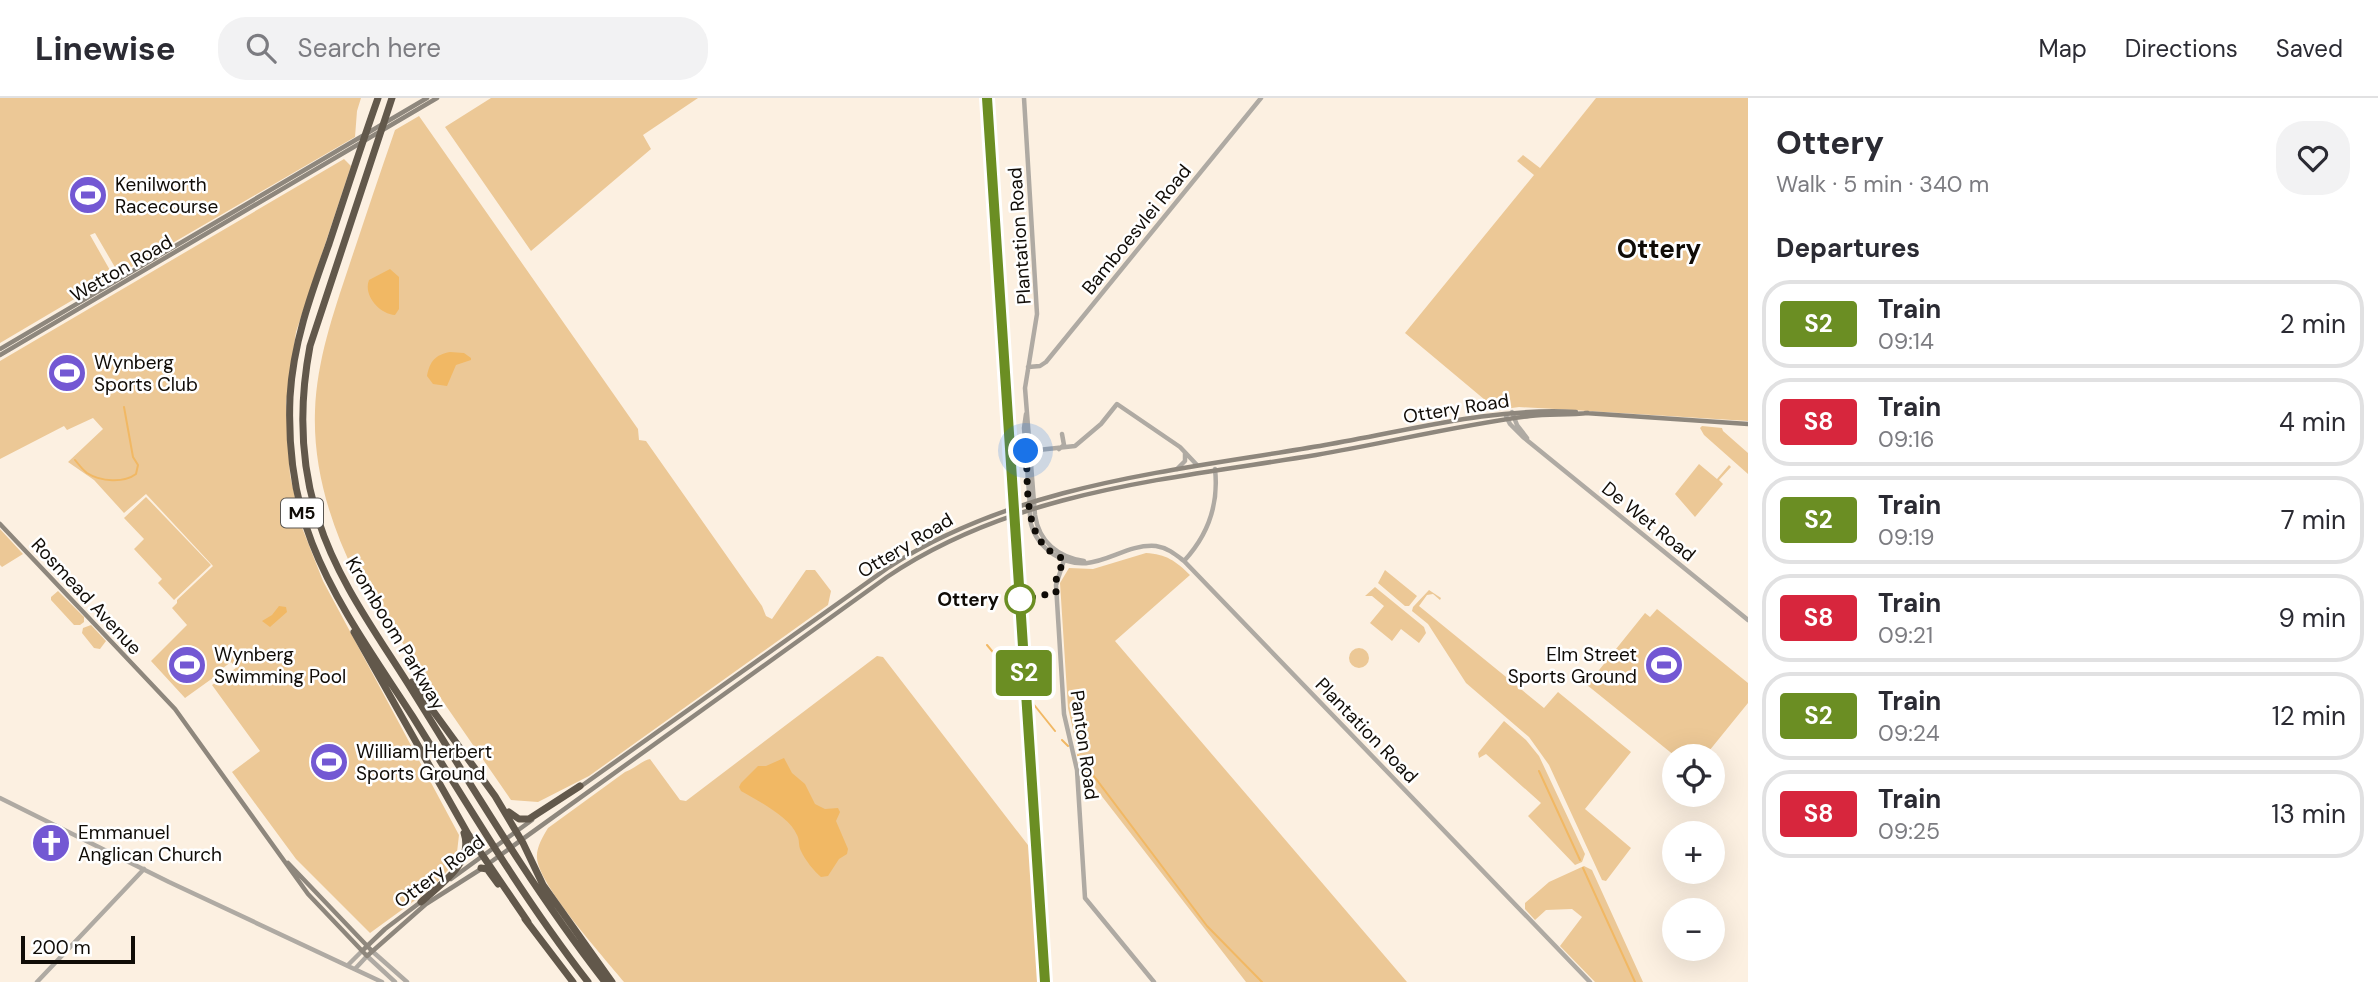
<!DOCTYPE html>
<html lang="en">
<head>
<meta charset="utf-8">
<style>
	body { margin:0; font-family:"DM Sans",sans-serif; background:#f2f2f3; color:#2b2b33; height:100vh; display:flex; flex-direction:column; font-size:26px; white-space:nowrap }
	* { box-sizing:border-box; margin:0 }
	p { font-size:23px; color:#7c7c81 }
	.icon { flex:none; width:38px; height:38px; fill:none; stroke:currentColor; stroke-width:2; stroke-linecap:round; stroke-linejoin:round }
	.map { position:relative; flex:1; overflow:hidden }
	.panel { display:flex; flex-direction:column; background:#fff; width:630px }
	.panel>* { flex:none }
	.badge { padding:0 14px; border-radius:5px; font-size:24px; line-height:46px }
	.controls { position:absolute; left:1662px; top:646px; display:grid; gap:14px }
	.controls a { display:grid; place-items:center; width:63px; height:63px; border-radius:50%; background:#fff; box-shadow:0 7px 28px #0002; font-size:35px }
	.scale { position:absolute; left:21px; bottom:18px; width:114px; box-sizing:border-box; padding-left:7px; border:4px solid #100c07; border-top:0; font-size:19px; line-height:24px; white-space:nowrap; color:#100c07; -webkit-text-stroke:5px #fff; paint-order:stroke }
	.you { position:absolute; width:35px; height:35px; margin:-18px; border:5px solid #fff; border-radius:50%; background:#1a73e8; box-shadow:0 0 0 10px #1a73e833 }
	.map>.badge { position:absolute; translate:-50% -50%; box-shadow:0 0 0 4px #fff }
	h2 { padding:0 28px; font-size:26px; line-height:63px }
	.round { display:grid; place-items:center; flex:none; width:74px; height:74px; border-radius:28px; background:#f2f2f3 }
	.headline { display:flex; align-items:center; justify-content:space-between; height:119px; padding:0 28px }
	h1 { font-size:33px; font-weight:800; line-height:52px }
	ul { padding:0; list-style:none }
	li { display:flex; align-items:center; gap:21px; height:88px; margin:0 14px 10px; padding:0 14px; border:4px solid #e1e1e2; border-radius:28px }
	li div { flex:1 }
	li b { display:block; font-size:26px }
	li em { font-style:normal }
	li .badge { min-width:77px; font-weight:700; text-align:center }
	header { display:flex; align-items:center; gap:42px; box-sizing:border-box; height:98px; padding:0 35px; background:#fff; border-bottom:2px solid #e1e1e2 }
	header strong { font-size:33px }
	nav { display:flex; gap:38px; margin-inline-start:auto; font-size:24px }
	.search { width:490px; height:63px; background:#f2f2f3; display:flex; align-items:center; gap:18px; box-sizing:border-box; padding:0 24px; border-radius:28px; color:#7c7c81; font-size:26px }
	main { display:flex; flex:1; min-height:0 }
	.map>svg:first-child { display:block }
	.green { fill:#ecc896 }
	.water { fill:#f1b864 }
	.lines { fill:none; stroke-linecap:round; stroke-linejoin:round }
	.stream { stroke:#f1b864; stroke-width:2 }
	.tertiary { stroke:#afaaa3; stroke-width:4.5 }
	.secondary { stroke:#8e877d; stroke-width:4.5 }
	.motorway { stroke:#62584b; stroke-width:7 }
	.rail-casing { stroke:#2f2a23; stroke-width:4.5 }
	.rail { stroke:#fff; stroke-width:2; stroke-dasharray:5; stroke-linecap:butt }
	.line-casing { stroke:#fff; stroke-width:16 }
	.line { stroke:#6b8e23; stroke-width:10 }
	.walk { stroke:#100c07; stroke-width:7; stroke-dasharray:0 12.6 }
	.stop-dot { fill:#fff; stroke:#6b8e23; stroke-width:3.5 }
	.labels { text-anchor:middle; stroke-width:5; stroke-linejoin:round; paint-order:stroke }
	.shield { fill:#fff; stroke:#585551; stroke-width:2 }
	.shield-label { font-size:18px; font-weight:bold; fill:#100c07 }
	.poi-label { font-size:19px; fill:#100c07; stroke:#fff; text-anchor:start }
	.street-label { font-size:19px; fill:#100c07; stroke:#fff }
	.stop-label { font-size:19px; font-weight:bold; fill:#100c07; stroke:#fff; text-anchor:end }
	.district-label { font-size:26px; font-weight:bold; fill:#100c07; stroke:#fff }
</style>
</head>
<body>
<header>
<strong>Linewise</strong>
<div class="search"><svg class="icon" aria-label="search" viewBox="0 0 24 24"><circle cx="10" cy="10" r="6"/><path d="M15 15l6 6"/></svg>Search here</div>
<nav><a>Map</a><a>Directions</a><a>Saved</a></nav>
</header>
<main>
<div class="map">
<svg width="1748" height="884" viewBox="0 0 1748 884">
	<rect width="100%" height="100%" fill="#fcf0e1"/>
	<path class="green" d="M0,0h361l-4,13 -2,26 -234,136 -5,-4 -21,-36 -5,2 21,37 -1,6 -110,65z
		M491,0h207l-55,37 8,14 -120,102 -86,-124z
		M1596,0h152v323l-192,-12 -37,-2 -22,3 -92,-77 129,-158 -17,-14 6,-6 17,13z
		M419,18l219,313 1,11 7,1 116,165 4,10 6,3 34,-49h9l16,21 -3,14 -239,171 -51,26 -27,-2 -156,-226c-25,-51 -42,-106 -40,-163 2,-51 18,-97 34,-145 15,-45 30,-90 46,-136z
		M344,61l7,7 -55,166 -10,71 4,72 11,50 22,56 136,254 -3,26 -24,27 -62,45 -74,-74 -64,-87 28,-21 -48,-66 24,-17 -5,-6 -8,6 1,2 -39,28 -34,-37 36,-36 -15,-17 5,-5v-3l36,-34 -67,-72 -22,19 -30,-33 -26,-18 35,-33 -10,-11 -26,12 -3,-4 -64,33v-98z
		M1702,328l20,2 1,3 25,22v21l-44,-39 -4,-7z
		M1699,366l18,15 12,-14 2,2 -12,13 4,4 -28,33 -20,-23z
		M146,399l65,68 -37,35 -16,-17 4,-4 -28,-30 10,-10 -20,-21z
		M0,431l23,25 -21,13 -2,-2z
		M1146,455c20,1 30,8 44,22l-75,66 292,341h-161l-163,-210 -15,-64 -8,-125 9,-15 24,1z
		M1385,472l32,26 -8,10h-4l-27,-23z
		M1375,489l49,40 2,6 -7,10 -18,-14 -9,12 -22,-18 14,-17 -12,-10h-7z
		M1429,492l12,8 -1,2 -7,-6 -6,1 -8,11 125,102 14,-16 73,60 -46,57 46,39 -25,33 -4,-1 -53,-115 -20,-28 -63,-54 -38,-59 -16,-13 1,-4z
		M58,493l26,26v5l-4,3h-6l-23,-25v-3z
		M1657,511l91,74v20l-43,53h-30l-88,-71 58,-72 5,4z
		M91,527l15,16 -6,8 -6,-1 -12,-15 1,-5z
		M1349 560a10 10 0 1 1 20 0a10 10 0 1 1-20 0Z
		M877,558l6,1 148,192 9,133h-416c-20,-25 -85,-96 -87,-124 -1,-10 6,-22 11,-30l77,-56c9,-3 16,-11 25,-13l30,41 6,1z
		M1504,623l22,19 13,16 46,98 -3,8 -7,3 -47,-49 13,-13 -55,-49 -7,4 -1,-5z
		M1584,768l8,4 51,112h-48l-35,-36 22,-29 -10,-8 -26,1 -11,10 -10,-11v-6l24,-21z"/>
	<path class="water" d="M390,171l9,8v32l-4,6c-16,-1 -32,-20 -26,-35z
		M450,254l14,1 7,5v2l-15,5 -9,21 -14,-2 -6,-8c3,-15 8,-21 23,-24z
		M279,508l7,1 1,5 -17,15 -8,-6 10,-6z
		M188,551l8,8 -12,12 -8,-8z
		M784,660l8,15 13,11 10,20 10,5 13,-1 2,4 -4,9 12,28 -1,5 -8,5 -11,17 -7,1c-7,-6 -16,-17 -20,-26 -3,-5 -1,-11 -4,-16 -7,-18 -40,-35 -56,-44l-2,-4 2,-4 17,-17h8z"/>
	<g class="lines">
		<path class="stream" d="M75,362c4,5 8,10 12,13 14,9 37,10 49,1l2,-9 -5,-8 -9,-50
			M987,547l35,42
			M1027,598l28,35
			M1062,642l6,6
			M1078,657l129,171 55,56
			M1539,673l41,89
			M1583,770l52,114"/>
		<path class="tertiary" d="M1024,0l13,216 -12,74 10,127c4,27 23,42 49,46
			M1028,269l12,-1 6,-4 215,-264
			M1512,314l5,13 10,13
			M1026,316l-2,14c2,21 3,43 5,64 1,11 0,22 2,32 3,12 12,23 22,30 40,26 65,-11 103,-8 12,2 19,8 28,15l406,421
			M1506,318l4,8 13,13 225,183
			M1059,351l5,-4 -2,-11
			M1029,353l46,-5 26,-22 16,-20 63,43 17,18
			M1177,371l8,-8v-8
			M1064,462l-8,25 8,129 13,56 8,128 69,84
			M1184,463c24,-26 35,-56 31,-92
			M0,700l169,84 213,100
			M372,853l35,31
			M348,867l14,-14
			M355,871l12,-13 28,26
			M37,884l107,-113"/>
		<path class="secondary" d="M0,251l427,-251
			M0,257l437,-257
			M1585,315l163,11
			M0,426l175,185 133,185 59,62 59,-52 55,-35
			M580,689l309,-220c130,-84 287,-96 436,-122 83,-14 166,-38 251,-33
			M288,765l84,88
			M488,766l399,-287c127,-86 282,-98 429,-122 71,-12 142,-30 214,-39 19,-2 38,-1 58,-3
			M451,781l81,-59
			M362,853l23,-22 37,-28"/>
		<path class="motorway" d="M378,0c-17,48 -33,97 -49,146 -18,50 -36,99 -39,153 -2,49 4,100 22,146 24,62 65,118 101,174 56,90 110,181 175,265
			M392,0l-82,248c-11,58 -10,117 8,173 20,64 62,119 97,176 61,98 119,196 190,287
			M354,534l114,202 60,88
			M412,584l83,114 28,47 20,42 69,97
			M509,714l10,7h10l51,-33
			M481,770l6,1 11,15
			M421,804c20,-18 53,-39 43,-69
			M525,821l48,63"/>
		<defs>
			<path id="rail" d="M984,0l58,884"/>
		</defs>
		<use href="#rail" class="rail-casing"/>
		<use href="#rail" class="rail"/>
	</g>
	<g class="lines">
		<defs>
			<path id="line" d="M987,0l58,884"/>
		</defs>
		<use href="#line" class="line-casing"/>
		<use href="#line" class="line"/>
		<path class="walk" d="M1020,501l36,-6v-13l8,-21c-43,-16 -35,-71 -38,-108"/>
	</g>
	<defs>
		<symbol id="stadium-disc" viewBox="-11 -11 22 22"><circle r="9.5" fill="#7358d3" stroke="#fff"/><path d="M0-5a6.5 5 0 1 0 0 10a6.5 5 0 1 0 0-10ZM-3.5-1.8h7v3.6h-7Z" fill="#fff"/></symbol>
		<symbol id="church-disc" viewBox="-11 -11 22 22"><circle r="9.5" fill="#7358d3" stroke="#fff"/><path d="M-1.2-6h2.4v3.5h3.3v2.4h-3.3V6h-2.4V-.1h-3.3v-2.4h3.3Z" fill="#fff"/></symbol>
	</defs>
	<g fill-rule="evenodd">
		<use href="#stadium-disc" x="66" y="75" width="44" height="44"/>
		<use href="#stadium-disc" x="45" y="253" width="44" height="44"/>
		<use href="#stadium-disc" x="165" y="545" width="44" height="44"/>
		<use href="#stadium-disc" x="1642" y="545" width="44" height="44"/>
		<use href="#stadium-disc" x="307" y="642" width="44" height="44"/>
		<use href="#church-disc" x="29" y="723" width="44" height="44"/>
	</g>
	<circle class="stop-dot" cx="1020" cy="501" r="14"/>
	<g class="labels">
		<rect class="shield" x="281" y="400.5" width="42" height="29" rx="5"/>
		<g class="shield-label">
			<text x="302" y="421">M5</text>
		</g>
		<g class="poi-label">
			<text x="115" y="93">Kenilworth<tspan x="115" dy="22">Racecourse</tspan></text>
			<text x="94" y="271">Wynberg<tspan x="94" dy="22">Sports Club</tspan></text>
			<text x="214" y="563">Wynberg<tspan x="214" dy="22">Swimming Pool</tspan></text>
			<text x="1637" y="563" text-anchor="end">Elm Street<tspan x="1637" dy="22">Sports Ground</tspan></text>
			<text x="356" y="660">William Herbert<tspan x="356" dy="22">Sports Ground</tspan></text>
			<text x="78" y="741">Emmanuel<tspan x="78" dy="22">Anglican Church</tspan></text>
		</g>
		<g class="street-label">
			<text transform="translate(1136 131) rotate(-51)" y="7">Bamboesvlei Road</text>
			<text transform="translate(1019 138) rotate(-94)" y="7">Plantation Road</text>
			<text transform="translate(121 170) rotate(-30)" y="7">Wetton Road</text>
			<text transform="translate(1456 310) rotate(-9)" y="7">Ottery Road</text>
			<text transform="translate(1649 423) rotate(39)" y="7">De Wet Road</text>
			<text transform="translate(905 447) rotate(-31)" y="7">Ottery Road</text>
			<text transform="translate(87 498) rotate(47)" y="7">Rosmead Avenue</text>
			<text transform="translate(396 535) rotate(59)" y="7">Kromboom Parkway</text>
			<text transform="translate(1367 632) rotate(46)" y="7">Plantation Road</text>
			<text transform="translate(1085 647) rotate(82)" y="7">Panton Road</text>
			<text transform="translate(439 773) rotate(-37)" y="7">Ottery Road</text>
		</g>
		<g class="stop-label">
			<text x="999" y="508">Ottery</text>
		</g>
		<g class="district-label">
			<text x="1659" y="160">Ottery</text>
		</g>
	</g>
</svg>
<div class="controls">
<a><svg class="icon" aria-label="locate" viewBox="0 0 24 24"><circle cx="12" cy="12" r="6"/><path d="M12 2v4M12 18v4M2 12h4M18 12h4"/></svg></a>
<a>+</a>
<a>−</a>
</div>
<div class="scale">200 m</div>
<div class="you" style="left:1026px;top:353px"></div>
<b class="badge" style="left:1024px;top:575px;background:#6b8e23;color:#fff">S2</b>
</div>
<section class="panel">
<div class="headline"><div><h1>Ottery</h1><p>Walk · 5 min · 340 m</p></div><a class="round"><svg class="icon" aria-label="heart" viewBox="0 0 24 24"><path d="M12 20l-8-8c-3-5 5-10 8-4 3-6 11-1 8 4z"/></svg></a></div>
<h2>Departures</h2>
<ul>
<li><span class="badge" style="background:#6b8e23;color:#fff">S2</span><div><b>Train</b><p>09:14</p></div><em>2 min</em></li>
<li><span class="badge" style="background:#d7263d;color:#fff">S8</span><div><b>Train</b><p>09:16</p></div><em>4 min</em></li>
<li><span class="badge" style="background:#6b8e23;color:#fff">S2</span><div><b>Train</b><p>09:19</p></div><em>7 min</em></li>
<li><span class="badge" style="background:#d7263d;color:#fff">S8</span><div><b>Train</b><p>09:21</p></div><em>9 min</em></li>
<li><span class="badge" style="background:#6b8e23;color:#fff">S2</span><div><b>Train</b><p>09:24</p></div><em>12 min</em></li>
<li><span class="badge" style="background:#d7263d;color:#fff">S8</span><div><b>Train</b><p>09:25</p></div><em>13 min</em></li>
</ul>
</section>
</main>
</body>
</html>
